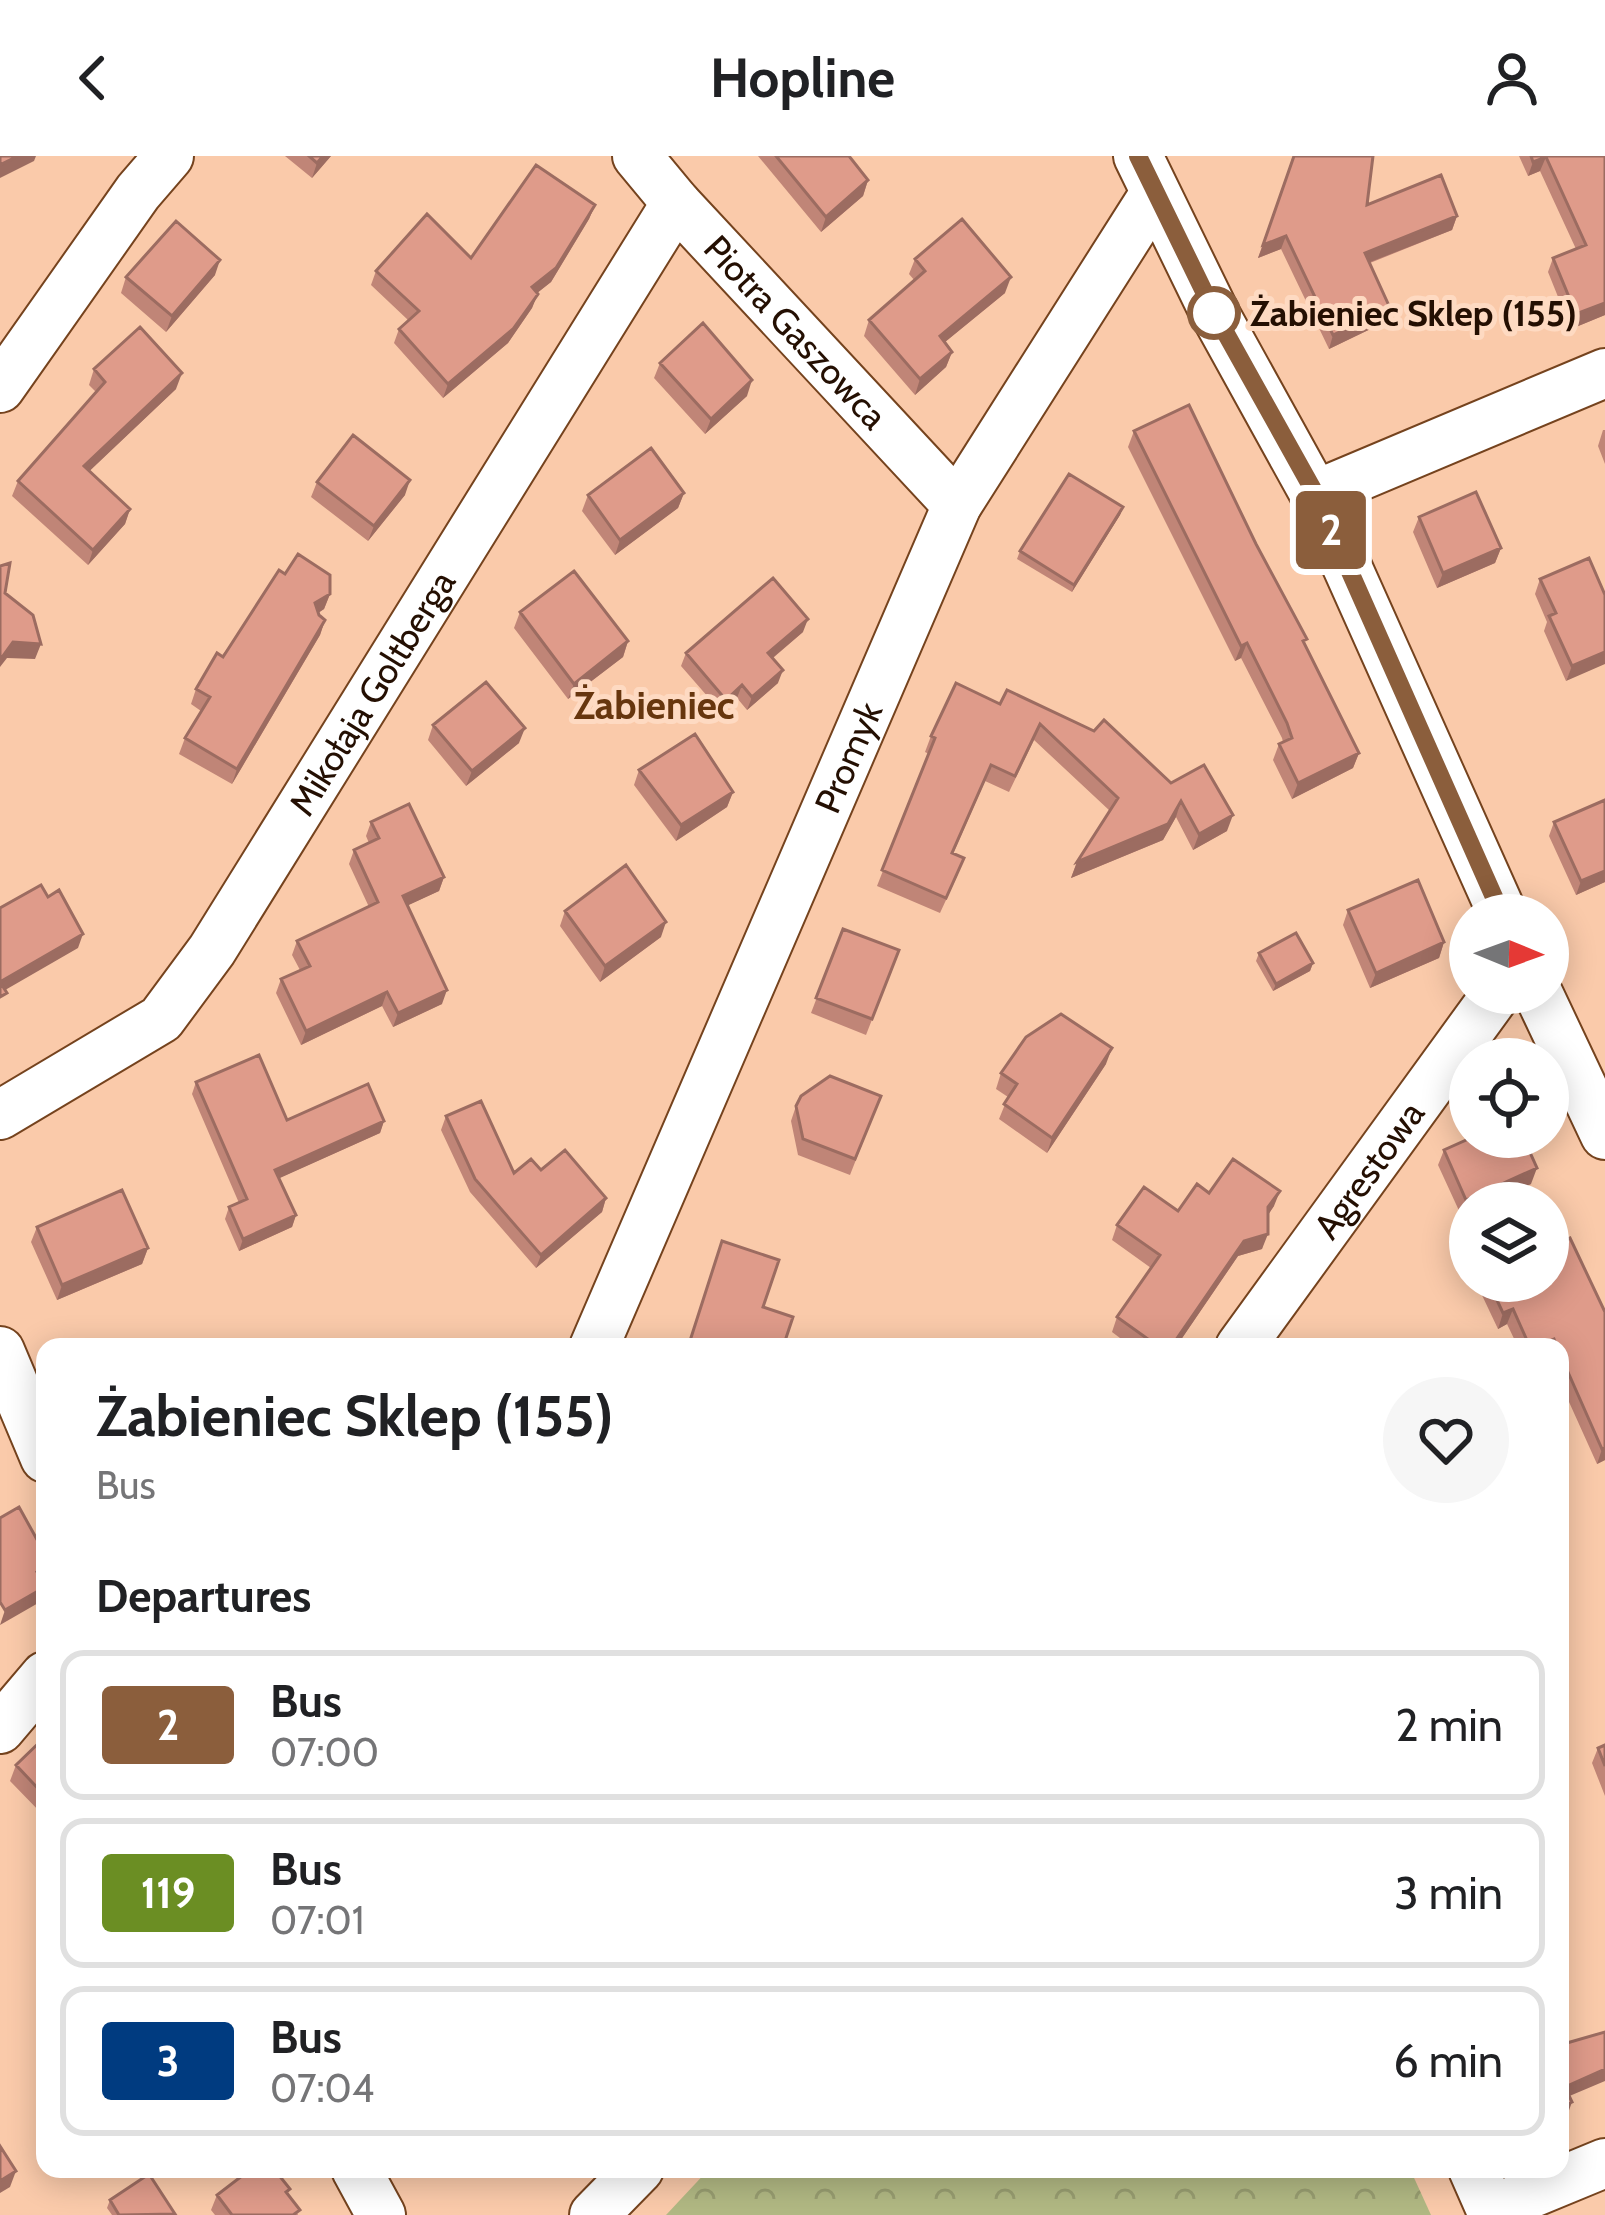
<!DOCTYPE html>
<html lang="en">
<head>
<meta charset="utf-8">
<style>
	body { margin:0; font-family:Cabin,sans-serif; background:#f6f6f6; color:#202124; height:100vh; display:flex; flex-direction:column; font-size:45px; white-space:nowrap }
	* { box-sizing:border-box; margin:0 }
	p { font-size:39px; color:#757577 }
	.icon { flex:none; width:66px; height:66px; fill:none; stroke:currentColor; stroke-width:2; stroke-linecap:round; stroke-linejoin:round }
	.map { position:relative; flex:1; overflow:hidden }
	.drawer { position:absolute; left:36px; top:1182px; width:1533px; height:840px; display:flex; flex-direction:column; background:#fff; border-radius:24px; box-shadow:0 6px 30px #0003 }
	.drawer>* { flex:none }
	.badge { padding:0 24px; border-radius:9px; font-size:42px; line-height:78px }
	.needle { width:78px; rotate:91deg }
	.controls { position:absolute; left:1449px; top:738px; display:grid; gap:24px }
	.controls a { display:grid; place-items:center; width:120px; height:120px; border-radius:50%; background:#fff; box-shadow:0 6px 30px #0003; font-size:60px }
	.map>.badge { position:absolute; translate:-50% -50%; box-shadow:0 0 0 6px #fff }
	h2 { padding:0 60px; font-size:45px; line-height:108px }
	.round { display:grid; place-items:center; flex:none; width:126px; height:126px; border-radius:63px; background:#f6f6f6 }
	.headline { display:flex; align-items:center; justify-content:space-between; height:204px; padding:0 60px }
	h1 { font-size:57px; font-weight:700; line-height:90px }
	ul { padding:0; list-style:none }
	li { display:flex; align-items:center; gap:36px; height:150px; margin:0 24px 18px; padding:0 36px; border:6px solid #e0e0e0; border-radius:24px }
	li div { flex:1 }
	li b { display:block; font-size:45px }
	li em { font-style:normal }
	li .badge { min-width:132px; font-weight:700; text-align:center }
	header { display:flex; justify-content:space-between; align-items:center; height:156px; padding:0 60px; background:#fff; font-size:54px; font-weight:700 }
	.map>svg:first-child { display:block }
	.forest { fill:url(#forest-crowns) }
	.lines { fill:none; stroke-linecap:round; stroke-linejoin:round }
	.minor-casing { stroke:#75431e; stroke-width:52 }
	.minor { stroke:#fff; stroke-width:48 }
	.wall { fill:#c08577 }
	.shaded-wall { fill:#9c6c61 }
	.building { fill:#df9b8a; stroke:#9c6c61; stroke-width:3 }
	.line-casing { stroke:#fff; stroke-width:27 }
	.line { stroke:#8b5e3c; stroke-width:18 }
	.stop-dot { fill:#fff; stroke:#8b5e3c; stroke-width:6 }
	.labels { text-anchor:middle; stroke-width:10; stroke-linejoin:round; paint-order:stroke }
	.stop-label { font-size:36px; font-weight:bold; fill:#240f02; stroke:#fedac2; text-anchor:start }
	.street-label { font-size:36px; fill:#240f02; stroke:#fedac2 }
	.neighbourhood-label { font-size:39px; font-weight:bold; fill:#67360e; stroke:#fedac2 }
</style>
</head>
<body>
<header><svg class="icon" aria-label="back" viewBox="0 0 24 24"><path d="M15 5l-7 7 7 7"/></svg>Hopline<svg class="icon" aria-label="person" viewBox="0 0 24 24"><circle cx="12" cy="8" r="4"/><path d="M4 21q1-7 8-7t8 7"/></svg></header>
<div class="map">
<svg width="1605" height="2059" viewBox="0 0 1605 2059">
	<defs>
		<pattern id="forest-crowns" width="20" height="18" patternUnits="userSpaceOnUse" patternTransform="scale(3)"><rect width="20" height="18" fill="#b1b883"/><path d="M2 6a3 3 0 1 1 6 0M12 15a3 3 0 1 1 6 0" fill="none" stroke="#989d70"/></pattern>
	</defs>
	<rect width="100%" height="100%" fill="#facaaa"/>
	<path class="forest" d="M709,2013h701l21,46h-765z"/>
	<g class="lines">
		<defs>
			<g id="minor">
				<path id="s1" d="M637,0l39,47 281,302"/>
				<path d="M1138,0l77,158 100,181 188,420"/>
				<path d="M0,232l138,-196 31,-36"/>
				<path d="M1315,339l290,-122"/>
				<path d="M1538,837l67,142"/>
				<path id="s2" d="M0,959l161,-96 51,-69 464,-747"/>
				<path id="s3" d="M594,1191l363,-842 198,-312"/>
				<path id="s4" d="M1240,1191l257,-354"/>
				<path d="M0,1195l45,107"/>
				<path d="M0,1573l45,-53"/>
				<path d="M356,2013l25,46"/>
				<path d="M1473,2013l18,41 114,-47"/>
				<path d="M594,2059l45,-46"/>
			</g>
		</defs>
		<use href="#minor" class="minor-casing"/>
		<use href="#minor" class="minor"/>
	</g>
	<path class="wall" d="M285,0h46l-19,22z
		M758,0h91l19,24 -5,16 -42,36z
		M1293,0l74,49 90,11 -5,14 -82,33 20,45 -5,14 -56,27 -48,-100 -23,9z
		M1519,0h86v159l-34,14 -23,-57 5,-14 23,-9 -36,-78 -12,5z
		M595,49l-6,14 -38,63 -14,11 -5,15 -24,35 -65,55 -49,-55 5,-14 9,-9 -37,-35 5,-14 95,-13z
		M915,103l90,34 -60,49 7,10 -6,15 -31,28 -51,-59 5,-16 46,-39 -6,-7z
		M215,119l-49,57 -45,-39 5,-16z
		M660,207l87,33 -42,38 -51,-56z
		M94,213l82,20 -87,82 41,38 -5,15 -37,41 -76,-69 6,-15 78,-89 -7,-7z
		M1603,274h2v34l-7,-18z
		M1134,275l171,214 54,108 -6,15 -61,31 -19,-39 6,-16 4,-2 -1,-4 -41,-80 -6,3 -107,-214z
		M317,326l88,13 -37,46 -57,-44z
		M684,337l-6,15 -63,47 -33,-44 6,-16z
		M1123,351l-3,8 -48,77 -55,-33 3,-8z
		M1419,361l82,31 -6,15 -58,25 -24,-56z
		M285,418l45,20 -6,15 -6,4 7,7 -5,15 -88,149 -53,-30 6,-16 16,-27 -10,-7 5,-15z
		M1540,423l65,16 -39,86 -22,-50 3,-9 -12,-28z
		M520,456l108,29 -5,16 -55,42 -54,-71z
		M803,476l-30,26 5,25 -31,27 -10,-12 -15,15 -41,-47 5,-13z
		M956,527l215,100 56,48 -34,19 -17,-33 -13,23 -92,38 6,-16 33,-51 -76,-71 -25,52 -24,-11 -32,73 5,20 -18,39 -63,-27 52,-132 -4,-2 6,-16z
		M433,569l86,18 -53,43 -38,-46z
		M639,614l94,22 -6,15 -51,34 -42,-56z
		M371,666l73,55 -5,14 -31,14 34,99 -49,23 -11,-21 -81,39 -25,-52 5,-14 19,-9 -8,-15 5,-14 72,-34 -20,-43 5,-14 15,-7 -3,-7z
		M1554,666l51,60 -29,13 -27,-59z
		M1348,754l96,32 -5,16 -69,30 -27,-63z
		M565,755l96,26 -61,45 -40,-56z
		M843,773l56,21 -33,85 -55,-22z
		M1259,797l54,10 -3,8 -37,20 -17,-30z
		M1106,908l-59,89 -48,-34 9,-22 -12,-8 5,-16z
		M196,926l91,38 97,1 -4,12 -101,45 17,37 -4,12 -53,24 -14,-32 4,-12 10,-4 -47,-109z
		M881,940l-31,79 -52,-20 -7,-34 5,-15z
		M446,960l68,57 27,-3 65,28 -4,14 -66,56 -66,-76 -29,-62z
		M1444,994l87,34 -43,19h-18l-9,12 -23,-50z
		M1274,1050l-6,9 -6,34 -24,7 -62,91h-44l-20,-15 5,-15 34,-49 -39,-28 5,-15 61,-14z
		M37,1071l111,21 -6,16 -85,36 -26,-58z
		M1484,1125h64l57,31v148l-8,4 -37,-82v-35h-42l-11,-23 -9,5 -18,-38z
		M45,1581v76l-2,2 -33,-34 6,-16z
		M1605,1589v51l-13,-33 6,-15z
		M290,2033l-2,5 10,21h-83l-4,-5 6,-15z
		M110,2044l65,15h-63l-5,-7z"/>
	<path class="shaded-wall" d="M18,0h18l-2,5 -34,17v-13z
		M323,0h8l-19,22 5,-15z
		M1546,1l-6,14 -12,5 5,-14z
		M868,24l-5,16 -42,36 5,-15z
		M595,49l-6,14 -38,63 -24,19 5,-14z
		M1457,60l-5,14 -92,36 5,-13z
		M1286,80l-5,13 -23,9 5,-13z
		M220,104l-5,15 -49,57 6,-16z
		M1011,121l-6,16 -71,58 6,-15z
		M538,138l-6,14 -24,35 -65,55 5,-14z
		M1605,147v12l-34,14 5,-15z
		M1390,152l-5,14 -56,27 4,-14z
		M952,196l-6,15 -31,28 5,-16z
		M182,217l-6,16 -98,93 6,-16z
		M752,224l-5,16 -42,38 6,-15z
		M410,324l-5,15 -37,46 6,-15z
		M684,337l-6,15 -63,47 5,-15z
		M1123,351l-3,8 -48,77 2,-7z
		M130,353l-5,15 -37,41 5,-15z
		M1501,392l-6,15 -58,25 6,-15z
		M330,438l-6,15 -15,10 6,-16z
		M808,463l-5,13 -40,34 5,-13z
		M325,464l-5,15 -88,149 5,-15z
		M628,485l-5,16 -55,42 6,-15z
		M13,486l28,2 -6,15 -28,-1 -7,9v-7z
		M1247,487l-6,15 -6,3 6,-15z
		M1605,496v12l-39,17 6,-15z
		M783,514l-5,13 -31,27 5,-13z
		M742,529l-5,13 -15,15 4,-13z
		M525,572l-6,15 -53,43 6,-15z
		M1359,597l-6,15 -61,31 6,-16z
		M733,636l-6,15 -51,34 5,-16z
		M1181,645l-5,16 -13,23 -92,38 6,-16z
		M1233,659l-6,16 -34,19 6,-16z
		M1605,715v11l-29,13 5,-14z
		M444,721l-5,14 -41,19 5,-14z
		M666,766l-5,15 -61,45 5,-16z
		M83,778l-5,14 -78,45v-11z
		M1444,786l-5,16 -69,30 6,-15z
		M1313,807l-3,8 -37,20 3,-7z
		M447,834l-5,14 -49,23 5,-14z
		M387,836l-5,14 -81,39 5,-14z
		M1112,892l-6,16 -59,89 5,-15z
		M384,965l-4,12 -109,49 4,-12z
		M1537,1012l-6,16 -43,19h-18v8l-9,4 5,-15z
		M1280,1035l-6,15 -11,16 5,-15z
		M606,1042l-4,14 -66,56 5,-13z
		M296,1059l-4,12 -53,24 4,-12z
		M1268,1078l-6,15 -24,7 -62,91h-5l73,-106z
		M148,1092l-6,16 -85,36 5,-15z
		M1513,1153l-6,15 -9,5 5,-16z
		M1605,1291v13l-8,4 5,-15z
		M45,1412v12l-14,8 6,-16z
		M45,1431l-5,15 -40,23 5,-15z
		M1605,1913v12l-45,19 5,-13z
		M1572,1946l-5,14 -7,2v-11z
		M16,2015l-6,16 -10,6v-12z"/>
	<path class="building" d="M0,0h18l-18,9z
		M309,0h14l-6,7z
		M776,0h73l19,24 -42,37z
		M1294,0h79l-6,49 74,-30 16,41 -92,37 25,55 -57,27 -47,-99 -23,9z
		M1531,0h74v147l-29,11 -23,-56 33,-13 -40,-88 -13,5z
		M536,9l59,40 -39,63 -24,19 6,7 -25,35 -65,55 -49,-55 20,-18 -43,-40 51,-57 44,44z
		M962,63l49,58 -71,59 12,16 -32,27 -51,-59 56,-49 -10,-12z
		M176,65l44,39 -48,56 -46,-39z
		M703,167l49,57 -41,39 -51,-56z
		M140,171l42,46 -98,93 46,43 -37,41 -75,-69 87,-99 -11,-13z
		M1189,249l67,139 51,95 -4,2 56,112 -61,30 -19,-39 13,-6 -5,-15 -40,-80 -6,3 -107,-215z
		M353,279l57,45 -36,46 -57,-44z
		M651,292l33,45 -64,47 -32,-45z
		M1069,318l54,33 -49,78 -54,-34z
		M1476,336l25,56 -58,25 -24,-56z
		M298,398l32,21v19l-15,9 4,12 6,5 -88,149 -52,-31 25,-41 -14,-8 21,-36 6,4 56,-87 6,4z
		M1589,402l16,37v57l-33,14 -23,-50 7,-3 -16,-34z
		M10,407l-5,30 28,22 8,29 -28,-2 -13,18v-94z
		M574,415l54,70 -54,43 -54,-72z
		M773,422l35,41 -40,34 15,17 -31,27 -10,-12 -16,15 -40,-47z
		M486,526l39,46 -53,43 -39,-46z
		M956,527l44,21 7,-14 87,41 10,-11 67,63 33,-18 29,50 -34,19 -18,-33 -13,23 -91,38 41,-64 -78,-74 -25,52 -24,-11 -39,88 12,5 -18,40 -64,-28 53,-132 -4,-2z
		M695,578l38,58 -52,33 -42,-55z
		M1605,644v71l-24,10 -27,-59z
		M409,648l35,73 -41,19 44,94 -49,23 -11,-21 -81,39 -25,-52 29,-13 -13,-25 81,-39 -24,-52 25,-12 -8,-16z
		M626,709l40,57 -61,44 -40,-55z
		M1418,724l26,62 -68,31 -28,-63z
		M41,729l7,12 11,-7 24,44 -83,48v-74z
		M843,773l56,21 -27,69 -56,-21z
		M1296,777l17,30 -37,21 -17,-31z
		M0,826l7,11 -7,4z
		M1061,858l51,34 -60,90 -48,-34 13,-20 -16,-11 25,-36z
		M259,899l28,65 81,-36 16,37 -109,49 21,45 -53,24 -14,-32 18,-8 -51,-117z
		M830,920l51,20 -26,63 -52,-20 -7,-33 5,-10z
		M481,945l33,72 17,-14 10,11 24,-20 41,48 -65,57 -66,-76 -29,-63z
		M1473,981h50l14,31 -71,32 -22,-50z
		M1233,1003l47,32 -12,16v27l-24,7 -73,106h-12l-42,-30 43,-62 -43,-30 27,-38 34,24 19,-27 12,9z
		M122,1034l26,58 -86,37 -25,-58z
		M1570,1082l35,74v135l-3,2 -42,-95v-7h-3l-3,-8 -17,8h-7l-17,-38 -10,4 -15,-32h60v-33z
		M722,1085l57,19 -16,47 30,10 -10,30h-95z
		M19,1351l26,47v14l-8,4 8,15 -40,23 -5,-8v-84z
		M45,1581v59l-29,-31z
		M1605,1589v21l-7,-18z
		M1605,1876v37l-40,18 7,15 -12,5v-62z
		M0,1990l16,25 -16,10z
		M251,2013h23l16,20 -4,3 14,18 -7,5h-61l-15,-20z
		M149,2018l26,40 -56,1 -9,-15z"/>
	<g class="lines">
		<defs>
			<path id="line" d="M1138,0l77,158 101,181 186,420"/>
		</defs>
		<use href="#line" class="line-casing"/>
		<use href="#line" class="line"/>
	</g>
	<circle class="stop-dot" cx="1214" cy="157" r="24"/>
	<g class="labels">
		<g class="stop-label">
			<text x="1250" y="170">Żabieniec Sklep (155)</text>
		</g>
		<g class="street-label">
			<text dy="13" stroke="none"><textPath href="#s1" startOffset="237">Piotra Gaszowca</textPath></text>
			<text dy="13" stroke="none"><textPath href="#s2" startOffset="576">Mikołaja Goltberga</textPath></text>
			<text dy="13" stroke="none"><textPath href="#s3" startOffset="642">Promyk</textPath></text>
			<text dy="13" stroke="none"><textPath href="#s4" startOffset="219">Agrestowa</textPath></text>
		</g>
		<g class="neighbourhood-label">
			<text x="654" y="563">Żabieniec</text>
		</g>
	</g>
</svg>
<div class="controls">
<a><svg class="needle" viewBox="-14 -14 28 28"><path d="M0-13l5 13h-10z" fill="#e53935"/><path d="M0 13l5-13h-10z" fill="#757577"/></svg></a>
<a><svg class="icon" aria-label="locate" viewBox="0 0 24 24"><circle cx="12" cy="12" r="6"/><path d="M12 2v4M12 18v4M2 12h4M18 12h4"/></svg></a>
<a><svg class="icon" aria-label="layers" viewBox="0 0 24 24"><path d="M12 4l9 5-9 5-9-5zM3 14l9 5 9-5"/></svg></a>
</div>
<b class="badge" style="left:1331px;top:374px;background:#8b5e3c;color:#fff">2</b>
<section class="drawer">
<div class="headline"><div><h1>Żabieniec Sklep (155)</h1><p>Bus</p></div><a class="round"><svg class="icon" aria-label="heart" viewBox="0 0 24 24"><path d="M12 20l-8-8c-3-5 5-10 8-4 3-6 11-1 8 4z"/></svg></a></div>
<h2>Departures</h2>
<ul>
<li><span class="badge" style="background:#8b5e3c;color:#fff">2</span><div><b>Bus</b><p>07:00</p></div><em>2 min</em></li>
<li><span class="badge" style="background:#6b8e23;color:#fff">119</span><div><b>Bus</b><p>07:01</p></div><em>3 min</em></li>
<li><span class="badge" style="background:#003b80;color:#fff">3</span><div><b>Bus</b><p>07:04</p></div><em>6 min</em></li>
</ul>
</section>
</div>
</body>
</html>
